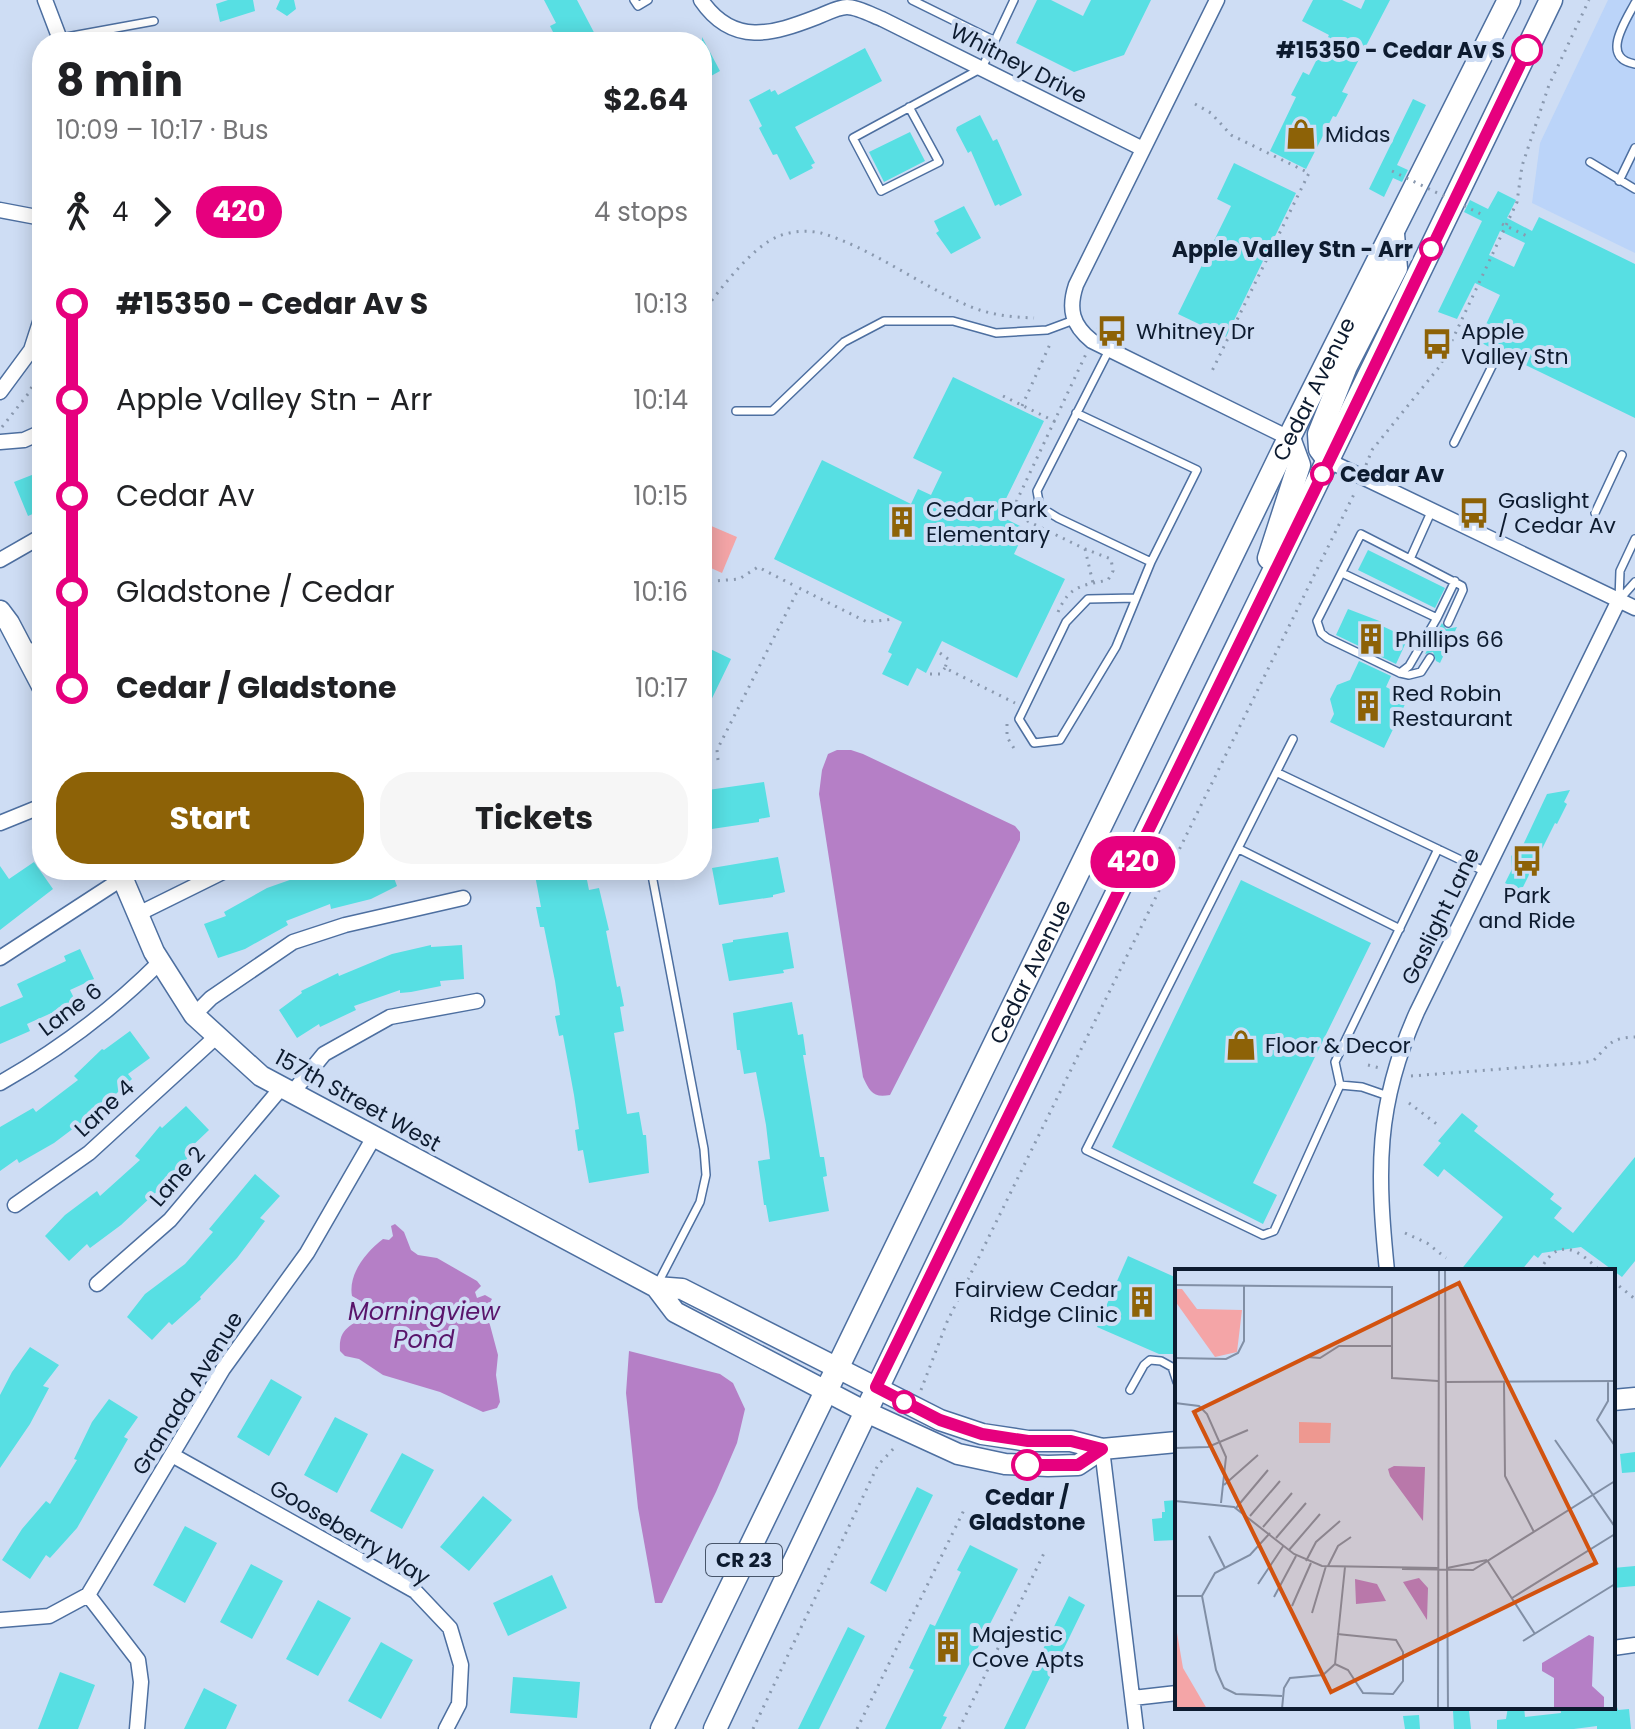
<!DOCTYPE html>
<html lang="en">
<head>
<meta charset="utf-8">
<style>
	body { margin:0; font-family:Poppins,sans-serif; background:#f6f6f6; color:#202124; height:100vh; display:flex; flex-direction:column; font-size:30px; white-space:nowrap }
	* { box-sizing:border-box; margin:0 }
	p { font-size:26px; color:#757577 }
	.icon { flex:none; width:44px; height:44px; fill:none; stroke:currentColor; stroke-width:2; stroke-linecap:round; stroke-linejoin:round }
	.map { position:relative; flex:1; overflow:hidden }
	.drawer { position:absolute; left:32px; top:32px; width:680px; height:848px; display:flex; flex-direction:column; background:#fff; border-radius:32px; box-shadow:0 4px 20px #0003 }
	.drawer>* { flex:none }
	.badge { padding:0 16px; border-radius:26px; font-size:28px; line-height:52px }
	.map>.badge { position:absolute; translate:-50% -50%; box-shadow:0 0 0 4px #fff }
	.legs { display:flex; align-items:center; gap:12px; height:88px; padding:0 24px; font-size:26px }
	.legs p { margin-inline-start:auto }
	.head { display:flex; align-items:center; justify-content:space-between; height:136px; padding:0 24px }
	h1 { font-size:44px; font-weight:700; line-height:60px }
	.cta { display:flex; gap:16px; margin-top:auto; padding:16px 24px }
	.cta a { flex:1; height:92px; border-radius:32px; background:#8d6207; color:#fff; font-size:32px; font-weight:700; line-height:92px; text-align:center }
	.cta a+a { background:#f6f6f6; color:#202124 }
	ul { padding:0 24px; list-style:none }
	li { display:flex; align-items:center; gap:28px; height:96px; font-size:30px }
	li i { display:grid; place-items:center; width:12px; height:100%; margin:0 10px; background:currentColor }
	li i::after { content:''; width:20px; height:20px; margin:-10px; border:6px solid; border-radius:50%; background:#fff }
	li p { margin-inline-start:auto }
	li:first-child i { background:linear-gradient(#0000 50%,currentColor 0) }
	li:last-child i { background:linear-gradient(currentColor 50%,#0000 0) }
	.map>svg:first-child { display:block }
	.built { fill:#bbd4f9 }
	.green { fill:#f4a5a7 }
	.water { fill:#b57fc6 }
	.building { fill:#57dfe3; fill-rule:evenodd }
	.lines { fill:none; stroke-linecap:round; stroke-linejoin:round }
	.lane-casing { stroke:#4d6fa0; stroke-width:10 }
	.street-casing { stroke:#4d6fa0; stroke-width:17 }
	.secondary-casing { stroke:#4d6fa0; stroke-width:23 }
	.primary-casing { stroke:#4d6fa0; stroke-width:25 }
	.path { stroke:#8a99af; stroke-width:3; stroke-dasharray:2 6; stroke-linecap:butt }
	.lane { stroke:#fff; stroke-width:7 }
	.street { stroke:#fff; stroke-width:14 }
	.secondary { stroke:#fff; stroke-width:20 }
	.primary { stroke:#fff; stroke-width:22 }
	.path-bridge { stroke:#8a99af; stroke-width:3; stroke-dasharray:2 6; stroke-linecap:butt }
	.line-1-casing { stroke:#fff; stroke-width:18 }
	.line-1 { stroke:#e6007e; stroke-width:12 }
	.stop-1-dot { fill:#fff; stroke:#e6007e; stroke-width:4 }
	.labels { text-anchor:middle; stroke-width:8; stroke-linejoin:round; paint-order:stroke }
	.shield { fill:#ceddf4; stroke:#47556a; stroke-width:2 }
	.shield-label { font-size:20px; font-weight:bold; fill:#0d1b2f }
	.stop-label { font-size:22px; font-weight:bold; fill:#0d1b2f; stroke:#ceddf4; text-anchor:end }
	.street-label { font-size:22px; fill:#0d1b2f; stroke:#ceddf4 }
	.poi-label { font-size:22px; fill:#0d1b2f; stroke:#ceddf4; text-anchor:start }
	.water-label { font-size:24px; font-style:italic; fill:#59156b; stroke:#ceddf4 }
	.inset-road { fill:none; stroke:#818fa5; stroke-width:2 }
	.view { fill:#d25310; fill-opacity:0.15; stroke:#d25310; stroke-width:4 }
	.inset-edge { fill:none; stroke:#0d1b2f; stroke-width:4 }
</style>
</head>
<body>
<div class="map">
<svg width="1635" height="1729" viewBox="0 0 1635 1729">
	<rect width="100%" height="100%" fill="#ceddf4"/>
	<path class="built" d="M1608,0h27v253l-103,-50 8,-60z"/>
	<path class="green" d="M702,522l35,15 -15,36 -20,-9z"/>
	<path class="water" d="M837,750h14l12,4 152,72 5,6v8l-130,255c-17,3 -20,-3 -27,-18l-44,-283 3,-24 6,-16z
		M395,1224l9,8 7,18 7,5 19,3 40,23 4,5 -6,6 2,6 8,-3 7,4 -6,11 12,45 -2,20 4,27 -3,6 -14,4 -43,-20 -57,-17 -24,-16 -14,-3 -5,-5c-2,-28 17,-23 26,-41l-5,-9 -9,-5c-4,-22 14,-44 31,-57l6,1 4,-4 -2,-10z
		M629,1351l91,23 13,9 12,26 -8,34 -21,49 -54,111h-7l-17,-95 -12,-115z"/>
	<path class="building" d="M228,0h25l2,11 -35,11 -4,-18z
		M280,0h14l2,9 -9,7 -11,-7z
		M544,0h33l22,42h-41l-8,-16 6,-3z
		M1037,0h14l32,16 8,-16h60l-27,55 -50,17 -58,-29z
		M1313,0h29l19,9 4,-9h25l-48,92 6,2 -12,23 -3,-1 -27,53 -36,-18 26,-54 -5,-2 12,-23 6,3 20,-40 -27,-14z
		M702,37l18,34 -18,10z
		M865,48l17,33 -87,46 20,36 -4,2 2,3 -23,12 -13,-26 -4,1 -14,-27 3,-2 -13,-26 21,-11 1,3 4,-2 3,5z
		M1413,99l13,6 -29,60 11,5 -6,12 -9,-4 -9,19 -15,-8z
		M980,115l13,26 4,-2 25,56 -22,11 -1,-2 -4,2 -24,-55 -3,2 -12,-23 1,-3z
		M910,132l15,29 -41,21 -15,-30z
		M1234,163l62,30 -70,144 -48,-23 53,-108 -14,-7z
		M1498,191l18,9 -9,18 25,13 7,-14 96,47v154l-130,-63 -2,-8 -5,-1 -5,3 -15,-8 22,-46 -25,-12 -18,36 -19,-7 44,-91 -18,-9 6,-12 18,9zM1500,231l25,12 -11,24 -25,-12z
		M964,206l17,32 -30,16 -15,-21 3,-2 -5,-10z
		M953,377l91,44 -46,94 28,14 -12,25 51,25 -48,99 -75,-37 -16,32 -9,-5 -9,18 -26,-12 10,-20 -4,-2 14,-30 -128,-63 48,-99 89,44 7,-15 13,6 11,-23 -29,-14z
		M42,471v39l-14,6 -14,-34z
		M1368,550l77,38 -10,20 -77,-38z
		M1348,609l34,13 -2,3 28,13 -12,26 -60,-29z
		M1442,623l4,6 11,-2 -17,36 -4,-2 -3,-9 -8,2z
		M702,645l29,14 -29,60z
		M1359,661l32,15 -5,11 22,11 -24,50 -54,-26 4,-8 -4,-15 7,-14 13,-5z
		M764,782l6,35 -11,2v3l-54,8 -3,-36 7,-2 -1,-2z
		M1570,790l-6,12 3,2 -10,20 -2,-1 -34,68 -16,-8 7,-14 -1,-13 12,-11 24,-51z
		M778,857l7,35 -12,3v2l-54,8 -7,-37z
		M34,862l19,27 -53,41v-64l9,13z
		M318,870h73l6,16 -26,13 -40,10 -1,-5 -44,17 2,4 -43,24 -27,9 -14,-34 22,-8 -2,-4 43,-24z
		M534,870h51l4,20 10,-2 10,42 -3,1 11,56 3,-1 4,20 -4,1 4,24 -10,2 13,81 12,-2 4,23h3l3,38 -60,10 -6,-33 -5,1 -3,-21 4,-1 -5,-34 -11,-60 -4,1 -4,-20 5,-1 -5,-34 -11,-54h-4l-4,-20h5z
		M1241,880l130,63 -118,240 24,12 -14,29 -151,-77z
		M788,932l6,36 -11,2 1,3 -55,8 -7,-37 11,-2v-2z
		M431,945v2l31,-2 2,34 -24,2 1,5 -30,6 -11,1v-3l-46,16 2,4 -36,17 -1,-3 -22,14 -18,-28 23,-17 -1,-2 37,-18 1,3 53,-22z
		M80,949l14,30 -24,11 6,12 -49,22 3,7 -30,13v-37l23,-10 -6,-13 49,-23 -2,-5z
		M792,1002l6,33 5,-1 3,21h-3l17,102h4l3,19 -4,1 6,34 -60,11 -3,-17h-2l-6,-44 12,-2 -4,-34 -10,-53 -12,2 -4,-24h-3l-4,-37z
		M130,1031l20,27 -22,16 4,5 -29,27 -49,37 -35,20 -2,-4 -17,12v-44l33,-19 3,4 42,-32 -4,-4 28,-27 2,1z
		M186,1106l23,24 -21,20 4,3 -26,30 -45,42 -31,23 -3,-4 -18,17 -24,-25 20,-21 32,-24 3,5 40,-36 -5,-4 25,-30 2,2z
		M1462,1113l16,13 -4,5 80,63 -4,5 12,9 -8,10 19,15 62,-76v104l-13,16 -41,-30 -39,6 -4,5 -4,-3 -13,16h-61l43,-54 -59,-48 -6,8 -15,-12 18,-22 -3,-2z
		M255,1174l25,22 -20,22 5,3 -28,37 -37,39 1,2 -29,26 -3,-3 -17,18 -25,-23 18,-23 40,-30 28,-32 -4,-3z
		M1128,1256l49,22v76h-18l-62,-27z
		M30,1347l29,18 -16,21 6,2 -19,36 -30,44v-73l12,-23z
		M271,1379l31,18 -33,59 -32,-19z
		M109,1399l29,18 -14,20 4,2 -51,89 -27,30 -4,-3 -16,24 -28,-19 20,-31 24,-28 4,3 27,-44 -3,-1 18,-37z
		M335,1417l33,17 -31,59 -33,-18z
		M1635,1452v20l-13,1 -2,-19z
		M402,1453l32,17 -32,59 -32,-18z
		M917,1487l16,8 -47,97 -16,-9z
		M483,1496l29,24 -43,51 -29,-24z
		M1177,1500v40l-23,1 -2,-22 10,-1v-6h3l-1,-11z
		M185,1526l32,17 -32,60 -32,-18z
		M970,1545l48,24 -75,147 4,1 -6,12h-56l29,-59 -5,-2 21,-44 5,2 26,-54 -4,-2z
		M251,1564l32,17 -31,58 -32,-17z
		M1635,1566v20l-22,2v-20z
		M552,1575l15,33 -59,28 -15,-33z
		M1069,1596l16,9 -60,124h-21z
		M318,1600l33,18 -33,58 -32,-17z
		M848,1627l17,9 -46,93h-21z
		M381,1642l32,18 -32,59 -33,-18z
		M60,1672l35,13 -17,44h-40z
		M513,1677l67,5 -3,36 -67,-5z
		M204,1688l33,17 -11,24h-42z
		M1508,1707h16l1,10 36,-4 -1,-6h57l1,3 11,-1 2,20h-34v-3l-23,3h-77v-9l9,-1z
		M1469,1710l2,19h-17l-1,-18z
		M1419,1715l1,14h-15l-2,-13z"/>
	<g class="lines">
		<defs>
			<path id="lane" d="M634,0l4,6 10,-6
				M912,0l83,41
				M1635,3c-10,19 -35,55 0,61
				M61,38l93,-17
				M909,107l30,55 -58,29 -28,-53 129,-70 32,-68
				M1590,162l45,27
				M1619,181l16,-33
				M736,411h36l72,-69 40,-21h69l43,12 51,-3 27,-10
				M1076,413l121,57 -46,92 -93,-44 -18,-11 -3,-16 72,-141
				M1454,443l45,-91
				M1595,513l27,-58
				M1410,559l52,27 1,4 -15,33
				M1342,573l95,45 18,-37
				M1136,598l-48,1 -22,23 -47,97 15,24 26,-3 56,-93 35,-85
				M1619,600l1,-29 15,-32
				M1619,600l16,-18
				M1430,658l-9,14 -12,3 -9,-2 -73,-35 -6,-5 -4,-12 44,-87 49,25 22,-49
				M1400,673l9,-7 28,-48
				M1293,739l-207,411 177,85 11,-4 66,-146 22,2 26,9
				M1278,773l208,99
				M1239,849l161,80
				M651,870l53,279 2,26 -6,27 -43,83
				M1340,1085l-5,-23 103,-213
				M1130,1390l14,-25 6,-5 11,1 11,6 5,15"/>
			<path id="street" d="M45,0l16,42
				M701,0c32,47 72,34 116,17 8,-3 21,-10 30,-10 10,0 25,8 35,12l261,130
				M1217,0l-141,285c-8,24 -4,40 16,56l197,97
				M0,210l42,8
				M0,392l31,-42 11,-34
				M0,442l24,-2 18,-8
				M1329,461l306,147
				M0,560l42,-24
				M26,654l16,-8
				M0,823l42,-17
				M138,914l89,-44
				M0,958l123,-80
				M194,1015l17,-17 82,-56 52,-17 118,-27
				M0,1083c57,-32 113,-74 160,-121
				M292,1093l32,-39 66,-37 87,-16
				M15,1205l74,-52 128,-117
				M1387,1271c-10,-99 -12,-166 30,-259l202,-412
				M97,1284l73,-64 112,-133
				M1102,1449l34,280
				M172,1455l243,136 35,37 11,37 -2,39 -13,25
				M88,1595l50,65 3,22 -4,47
				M0,1620l49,-4 39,-21 135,-226 84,-116 67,-116
				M1613,1648l22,-3
				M1133,1698l44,-5"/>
			<path id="secondary" d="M0,611l9,12 33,63
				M119,870l35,82 40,63 67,61 395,211 26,2 258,131 42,14 46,7h43l31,8 75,-7
				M656,1287l19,25 189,99 94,43 47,10 43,2 30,-1 24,-16
				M1613,1400l22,-2"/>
			<g id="primary">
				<path d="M1329,461l-9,-12 -1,-15 27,-68 50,-98 -3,-34"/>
				<path d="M1269,558l30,-93 -10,-27"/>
				<path id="s1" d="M662,1729l627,-1291 220,-438"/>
				<path d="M715,1729c273,-579 558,-1152 836,-1729"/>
			</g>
		</defs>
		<use href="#lane" class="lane-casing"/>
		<use href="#street" class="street-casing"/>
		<use href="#secondary" class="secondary-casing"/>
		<use href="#primary" class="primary-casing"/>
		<path class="path" d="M1195,104l16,9 20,22 78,38 -97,198
			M702,313c18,-23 49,-66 77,-77 13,-5 29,-6 42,-3 49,14 100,53 148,73 21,9 42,11 65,12
			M1098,329l5,-10
			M1003,396l53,26
			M1022,406l29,-64
			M2,427l26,-33 14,-26
			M1366,465l6,-15 68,-84 77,-164 5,-36 27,-81 40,-85
			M1085,549l8,34
			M702,582l37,-3 19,-12 39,20
			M1058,612c12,-27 23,-26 50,-32l5,-9 -2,-12 -26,-10 -74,-36 75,-159
			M940,653l8,6 -3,9 70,35
			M930,674h10l5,-6
			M1007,724v13l8,13
			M702,760h16l-1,-10 82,-162 68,34 28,-3
			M1368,1065l12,3
			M1411,1076l168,-13 14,-2c17,-17 17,-23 42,-24
			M1409,1103l29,22
			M1405,1233l22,10 19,15
			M1540,1271c18,-37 40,-20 60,0
			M1613,1281l22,18
			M921,1390l26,-68 409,-832
			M753,1729l125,-264 19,-20
			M857,1729l107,-219
			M959,1729l87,-180"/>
		<use href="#lane" class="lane"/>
		<use href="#street" class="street"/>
		<use href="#secondary" class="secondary"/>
		<use href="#primary" class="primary"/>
		<path class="path-bridge" d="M1392,171l93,45
			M1502,224l27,13"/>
	</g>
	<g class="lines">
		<defs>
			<path id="line-1" d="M1027,1465h51l24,-16 -31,-8h-43l-46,-7 -42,-14 -64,-33 453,-926 198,-411"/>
		</defs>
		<use href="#line-1" class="line-1-casing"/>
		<use href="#line-1" class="line-1"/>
	</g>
	<defs>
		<symbol id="shop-bare" viewBox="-9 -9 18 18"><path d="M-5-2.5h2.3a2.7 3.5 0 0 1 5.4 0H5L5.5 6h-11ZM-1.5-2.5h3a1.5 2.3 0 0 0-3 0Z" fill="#8d6207" stroke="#ceddf4" stroke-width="2.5" paint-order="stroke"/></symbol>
		<symbol id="bus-bare" viewBox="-9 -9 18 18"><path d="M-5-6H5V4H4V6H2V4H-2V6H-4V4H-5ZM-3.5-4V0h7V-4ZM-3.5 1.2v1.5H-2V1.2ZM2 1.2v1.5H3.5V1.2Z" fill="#8d6207" stroke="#ceddf4" stroke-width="2.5" paint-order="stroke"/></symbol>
		<symbol id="building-bare" viewBox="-9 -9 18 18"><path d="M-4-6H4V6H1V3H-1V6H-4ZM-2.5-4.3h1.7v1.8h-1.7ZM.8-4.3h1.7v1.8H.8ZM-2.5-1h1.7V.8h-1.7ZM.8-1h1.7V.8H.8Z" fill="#8d6207" stroke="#ceddf4" stroke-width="2.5" paint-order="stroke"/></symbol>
	</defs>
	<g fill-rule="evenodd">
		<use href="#shop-bare" x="1279" y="112" width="44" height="44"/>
		<use href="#bus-bare" x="1090" y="309" width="44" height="44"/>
		<use href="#bus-bare" x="1415" y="322" width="44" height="44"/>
		<use href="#bus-bare" x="1452" y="491" width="44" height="44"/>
		<use href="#building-bare" x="880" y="500" width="44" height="44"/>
		<use href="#building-bare" x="1349" y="617" width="44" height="44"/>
		<use href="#building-bare" x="1346" y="684" width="44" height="44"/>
		<use href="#bus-bare" x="1505" y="839" width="44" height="44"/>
		<use href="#shop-bare" x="1219" y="1023" width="44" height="44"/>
		<use href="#building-bare" x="1120" y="1280" width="44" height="44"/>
		<use href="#building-bare" x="926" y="1625" width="44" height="44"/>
	</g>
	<g class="stop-1-dot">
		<circle cx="1527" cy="50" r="14"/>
		<circle cx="1431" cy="249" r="10"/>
		<circle cx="1322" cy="474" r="10"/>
		<circle cx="904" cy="1402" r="10"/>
		<circle cx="1027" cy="1465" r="14"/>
	</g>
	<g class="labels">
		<rect class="shield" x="706" y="1544" width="76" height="32" rx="6"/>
		<g class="shield-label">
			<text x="744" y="1567">CR 23</text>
		</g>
		<g class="stop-label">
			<text x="1505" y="58">#15350 - Cedar Av S</text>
			<text x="1413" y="257">Apple Valley Stn - Arr</text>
			<text x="1340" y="482" text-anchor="start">Cedar Av</text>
			<text x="1027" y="1505" text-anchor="middle">Cedar /<tspan x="1027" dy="25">Gladstone</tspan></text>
		</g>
		<g class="street-label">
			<text transform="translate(1019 63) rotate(27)" y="8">Whitney Drive</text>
			<text dy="8" stroke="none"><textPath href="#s1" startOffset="1490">Cedar Avenue</textPath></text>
			<text transform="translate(1440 916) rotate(-64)" y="8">Gaslight Lane</text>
			<text dy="8" stroke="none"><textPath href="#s1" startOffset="842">Cedar Avenue</textPath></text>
			<text transform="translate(70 1009) rotate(-37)" y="8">Lane 6</text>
			<text transform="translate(358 1100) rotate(29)" y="8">157th Street West</text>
			<text transform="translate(104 1108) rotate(-43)" y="8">Lane 4</text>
			<text transform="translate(177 1176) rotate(-49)" y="8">Lane 2</text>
			<text transform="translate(187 1393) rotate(-58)" y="8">Granada Avenue</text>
			<text transform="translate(350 1532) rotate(31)" y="8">Gooseberry Way</text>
		</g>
		<g class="poi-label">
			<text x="1325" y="142">Midas</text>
			<text x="1136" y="339">Whitney Dr</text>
			<text x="1461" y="339">Apple<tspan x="1461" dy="25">Valley Stn</tspan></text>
			<text x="1498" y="508">Gaslight<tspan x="1498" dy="25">/ Cedar Av</tspan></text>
			<text x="926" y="517">Cedar Park<tspan x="926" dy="25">Elementary</tspan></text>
			<text x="1395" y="647">Phillips 66</text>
			<text x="1392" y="701">Red Robin<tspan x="1392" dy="25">Restaurant</tspan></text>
			<text x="1527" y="903" text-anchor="middle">Park<tspan x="1527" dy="25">and Ride</tspan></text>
			<text x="1265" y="1053">Floor &amp; Decor</text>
			<text x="1118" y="1297" text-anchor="end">Fairview Cedar<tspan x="1118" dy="25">Ridge Clinic</tspan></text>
			<text x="972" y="1642">Majestic<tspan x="972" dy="25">Cove Apts</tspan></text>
		</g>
		<g class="water-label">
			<text x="424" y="1320">Morningview<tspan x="424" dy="28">Pond</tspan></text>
		</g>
	</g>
	<g transform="translate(1175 1269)">
		<rect width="440" height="440" fill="#ceddf4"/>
		<path d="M0,20h7l15,20 45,1 -5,42 -22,5 -40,-56zM124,153l32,1 -1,20h-31zM0,352l8,47 24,41h-32z" fill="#f4a5a7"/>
		<path d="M219,197l31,1 -2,54 -33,-45 -2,-7zM244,309l9,10 -1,32 -24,-38zM180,310l22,5 9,17 -30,3zM414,366l5,2 -2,49 12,11v12h-50v-31l-12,-7v-8z" fill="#b57fc6"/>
		<path class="inset-road" d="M270,0l3,440M0,16l217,2v91l46,3M132,88l13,1 19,-12h52M0,89l51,1 12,-6 6,-12v-55M433,112v20l-11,19 18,26M271,113l169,-1M329,113l1,94 29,56M0,134l24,3 8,8 19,43 -5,46M380,171l60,87M0,179l33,-1 40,-17M49,216l34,-30M0,232l59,6 60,47 28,12 116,2M61,239l32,-38M75,247l30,-35M88,258l29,-34M95,264l-20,22 -35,18 -13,23 14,74 8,18 12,6 46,2M34,267l16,32M101,269l30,-35M114,281l31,-36M312,291l48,74M131,292l10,-19 24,-21M153,297l10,-20 13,-9M272,299l40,-8M227,300l71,1 142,-89M83,315l26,-39M0,327h27M99,328l22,-41M337,329l103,-64M117,337l19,-43M137,344l14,-47M348,372l92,-57M160,395l13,6 15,23 30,1 10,-13v-29l-7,-12 -59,-6M107,440l2,-21 6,-10 33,-3 12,-11 10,-97M263,440l1,-440"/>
		<path class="view" d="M284,14l137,280 -265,129 -137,-280z"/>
		<rect width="440" height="440" class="inset-edge"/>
	</g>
</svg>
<b class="badge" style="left:1133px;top:862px;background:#e6007e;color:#fff">420</b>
<section class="drawer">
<div class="head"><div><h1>8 min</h1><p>10:09 – 10:17 · Bus</p></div><b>$2.64</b></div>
<div class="legs"><svg class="icon" aria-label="walk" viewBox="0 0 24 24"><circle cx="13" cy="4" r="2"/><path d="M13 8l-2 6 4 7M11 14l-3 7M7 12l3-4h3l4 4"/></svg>4<svg class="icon" aria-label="forward" viewBox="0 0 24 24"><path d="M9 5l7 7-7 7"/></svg><b class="badge" style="background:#e6007e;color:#fff">420</b><p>4 stops</p></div>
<ul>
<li><i style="color:#e6007e"></i><b>#15350 - Cedar Av S</b><p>10:13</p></li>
<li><i style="color:#e6007e"></i><span>Apple Valley Stn - Arr</span><p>10:14</p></li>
<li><i style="color:#e6007e"></i><span>Cedar Av</span><p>10:15</p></li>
<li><i style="color:#e6007e"></i><span>Gladstone / Cedar</span><p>10:16</p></li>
<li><i style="color:#e6007e"></i><b>Cedar / Gladstone</b><p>10:17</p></li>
</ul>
<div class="cta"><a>Start</a><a>Tickets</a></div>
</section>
</div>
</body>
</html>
